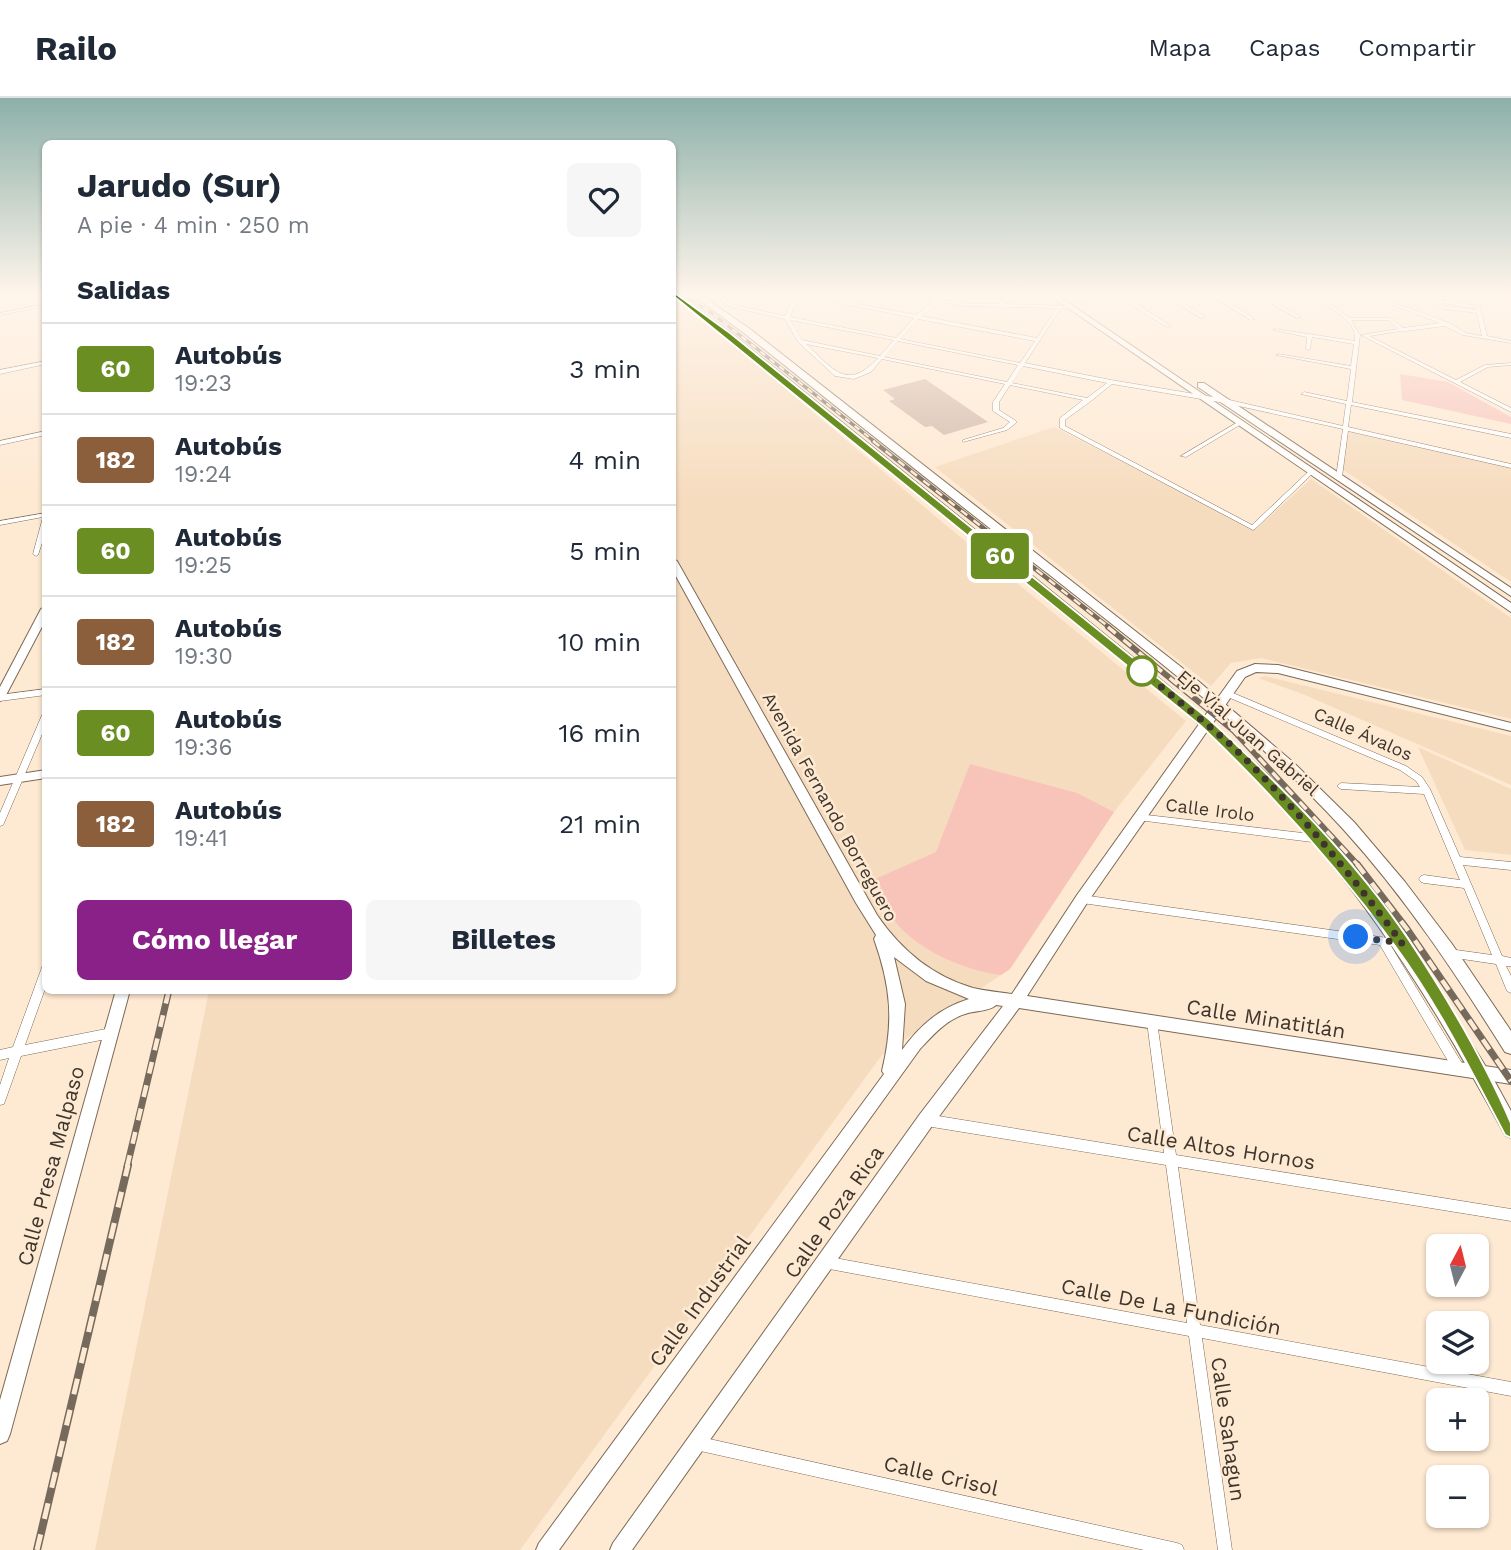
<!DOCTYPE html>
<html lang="es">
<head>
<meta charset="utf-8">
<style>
	body { margin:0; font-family:"Work Sans",sans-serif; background:#f6f6f7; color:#1f2937; height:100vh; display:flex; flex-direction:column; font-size:26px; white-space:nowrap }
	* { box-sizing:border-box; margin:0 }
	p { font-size:23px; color:#747a83 }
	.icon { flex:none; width:38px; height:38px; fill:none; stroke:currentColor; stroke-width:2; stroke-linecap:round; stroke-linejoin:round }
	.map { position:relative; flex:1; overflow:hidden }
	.sheet { position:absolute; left:42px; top:42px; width:634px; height:854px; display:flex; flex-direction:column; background:#fff; border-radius:10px; box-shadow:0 2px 5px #0004 }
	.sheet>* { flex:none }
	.badge { padding:0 14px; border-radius:5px; font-size:24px; line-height:46px }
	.needle { width:46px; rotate:7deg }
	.tools { position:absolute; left:1426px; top:1136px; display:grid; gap:14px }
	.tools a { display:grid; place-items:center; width:63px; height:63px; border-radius:10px; background:#fff; box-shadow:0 2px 5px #0004; font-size:35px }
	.you { position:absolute; width:35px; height:35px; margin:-18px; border:5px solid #fff; border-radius:50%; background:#1a73e8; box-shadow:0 0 0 10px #1a73e833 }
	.map>.badge { position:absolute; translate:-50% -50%; box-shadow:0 0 0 4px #fff }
	h2 { padding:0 35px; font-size:26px; line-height:63px }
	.round { display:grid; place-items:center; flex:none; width:74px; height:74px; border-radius:10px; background:#f6f6f7 }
	.headline { display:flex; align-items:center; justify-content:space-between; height:119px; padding:0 35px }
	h1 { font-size:33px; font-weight:700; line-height:52px }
	.primary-button { display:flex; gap:14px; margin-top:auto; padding:14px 35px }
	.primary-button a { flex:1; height:80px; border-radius:10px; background:#892188; color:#fff; font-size:28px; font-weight:700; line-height:80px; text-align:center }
	.primary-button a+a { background:#f6f6f7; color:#1f2937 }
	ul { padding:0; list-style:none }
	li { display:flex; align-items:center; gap:21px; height:91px; padding:0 35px; border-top:2px solid #e0e1e3 }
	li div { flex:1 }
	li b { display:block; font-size:26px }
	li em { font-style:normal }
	li .badge { min-width:77px; font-weight:700; text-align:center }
	header { display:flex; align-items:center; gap:42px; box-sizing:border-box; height:98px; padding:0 35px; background:#fff; border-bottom:2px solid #e0e1e3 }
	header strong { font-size:33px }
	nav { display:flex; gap:38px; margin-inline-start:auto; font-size:24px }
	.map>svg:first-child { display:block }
	.built { fill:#f6dcbf }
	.green { fill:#f8c4ba }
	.building { fill:#d2b7a8 }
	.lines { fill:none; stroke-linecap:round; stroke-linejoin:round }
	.street-casing { stroke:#7c6a56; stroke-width:1 }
	.secondary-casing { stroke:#7c6a56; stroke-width:2 }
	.primary-casing { stroke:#7c6a56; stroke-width:2 }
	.street { fill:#fff; fill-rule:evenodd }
	.secondary { fill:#fff; fill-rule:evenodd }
	.primary { fill:#fff; fill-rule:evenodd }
	.rail-far4-casing { stroke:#766a5d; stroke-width:3.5 }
	.rail-far3-casing { stroke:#766a5d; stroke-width:4.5 }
	.rail-far2-casing { stroke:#766a5d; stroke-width:6 }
	.rail-far1-casing { stroke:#766a5d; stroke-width:7 }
	.rail-casing { stroke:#766a5d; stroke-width:8 }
	.rail-far4 { stroke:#fee9d2; stroke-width:2; stroke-dasharray:6; stroke-linecap:butt }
	.rail-far3 { stroke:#fee9d2; stroke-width:2.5; stroke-dasharray:8; stroke-linecap:butt }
	.rail-far2 { stroke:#fee9d2; stroke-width:3.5; stroke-dasharray:10; stroke-linecap:butt }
	.rail-far1 { stroke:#fee9d2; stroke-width:4.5; stroke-dasharray:12; stroke-linecap:butt }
	.rail { stroke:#fee9d2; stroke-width:5; stroke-dasharray:16; stroke-linecap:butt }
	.line { fill:#6b8e23; stroke:#fff; stroke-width:2 }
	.walk { stroke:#3e362d; stroke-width:7; stroke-dasharray:0 12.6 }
	.stop-dot { fill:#fff; stroke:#6b8e23; stroke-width:3.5 }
	.labels { text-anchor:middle; stroke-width:5; stroke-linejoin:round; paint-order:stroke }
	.street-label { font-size:18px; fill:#3e362d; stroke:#fee9d2 }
	.near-street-label { font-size:21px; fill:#3e362d; stroke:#fee9d2 }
</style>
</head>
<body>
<header>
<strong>Railo</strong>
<nav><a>Mapa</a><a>Capas</a><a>Compartir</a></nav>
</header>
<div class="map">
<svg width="1511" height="1452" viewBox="0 0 1511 1452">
	<rect width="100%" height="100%" fill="#fee9d2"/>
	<path class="built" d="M672,201l80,61 190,162 244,199 -72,91 -104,157 -128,86 -362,495h-425l114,-559 463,-1z
		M1054,329l202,102 55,-50 200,139v101l-250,-61 -30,5 -20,23 -276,-219z
		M1347,333l164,37v114l-175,-117z
		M1265,578l246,60v49l-206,-90 -47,-17z
		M1418,649l93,42v66l-46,-5z"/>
	<path class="green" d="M1400,276l48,8 63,35v7l-109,-24z
		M970,666l107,29 37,19 -104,157 -9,6c-35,-4 -81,-24 -104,-51 -10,-11 -17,-30 -24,-44l63,-28z"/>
	<path class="building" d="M925,281l63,43 -44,13 -12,-9 -7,1 -36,-26 6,-2 -12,-9z"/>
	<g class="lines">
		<defs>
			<path id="street" d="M713,197h6l15,10 51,11 10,-21h4l-9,22 106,21 18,-20 -114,-23h11l105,20 18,-14 -27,-6 25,3 -2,-3h5l2,4 29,5h34l-13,-9h6l13,9 64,2 2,2h-11l-36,55 86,17 114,19 118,27 3,-22 -45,-10 3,-2 43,9 4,-32 -75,-14 2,-1 73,12 3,-22 -42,-7 -2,12 -2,1 -2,-1 1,-12 -34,-7 2,-1 80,12c3,-24 -34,-37 -51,-46h7l20,10 18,13h41l13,10 37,-5 -74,-28h7l76,28 17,10 16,3 -5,-23 -39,-5v-7l2,-1 38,6 2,1 7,29 24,5v2l-48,-8 -18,-9 -40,5 -2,1 -2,-1 -32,5 87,44 29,-15 26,-2v2l-23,2 -28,15 51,26v4l-150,-77 37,-6 -9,-9h-38l9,15 -8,67 159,32v4l-160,-33 -3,22 163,37v4l-163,-37 -6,46 -3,2 -3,-2 7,-48 -118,-26 -113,-19 -21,17 -26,19v6l187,99 57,-54h4v2l-58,56 -2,1 -193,-102v-10l23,-18 -73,-15 -11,17v8l17,11v2l-9,7 -44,12v-2l40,-12 7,-6 -17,-11v-9l12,-18 -123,-25 -11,13 -17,7 -19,-3 -37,-34 -13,-23 -54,-12zM939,204l27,4 91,2 -20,30 -116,-22zM1442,205l34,5 1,2 -35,-4zM918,221l117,22 -15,22 -120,-24zM790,222l104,20 -14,16 -78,-16zM898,243l120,24 -11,17 -123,-25zM806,246l72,14c-32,35 -46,9 -72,-14zM1023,268l84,17 -20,15 -75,-15z
				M1118,197h8l-1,2 46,29 -4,1 -47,-29 -43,5 -2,-1z
				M1164,197h6l35,22 -4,1z
				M1210,197h6l39,24 -4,1z
				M1256,197h6l39,22 -4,1z
				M46,206v2l-46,9v-2z
				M46,263v3l-46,10v-4z
				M1238,324l5,1 -57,34 -5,-1z
				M46,333v4l-46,10v-4z
				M46,415v18l-8,24 -2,1 -3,-2 10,-37 -43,8v-4z
				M46,591v6l-46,6v-6z
				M1226,592l180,76 16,11 8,12 30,68 51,5v8l-48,-5 39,91 9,2v8h-5l5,10v17l-4,-2 -11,-27 -47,-7 -3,-1 -2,-3 2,-3 3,-1 43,6 -28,-67 -40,-5 -3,-1 -2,-3 2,-3 3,-1 36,5 -36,-86 -83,-5 -4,-3 4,-3 79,4 -4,-6 -16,-11 -177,-75 -1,-2z
				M46,614v13l-42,98 -1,2 -3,1v-13l42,-98z
				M1138,716l182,21 3,1 1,3 -1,3 -3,1 -182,-23 -3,-1 -1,-2 1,-2z
				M1082,797l320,45 2,3 -2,3 -3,1 -8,-1 72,119 1,4 -1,4 -4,1 -4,-1 -75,-128 -298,-42 -3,-1 -2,-3 2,-3z
				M46,868v20l-21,59 86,-17 4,2 1,3 -1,3 -4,2 -90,18 -17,48 -4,1v-20l9,-27 -9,2v-10l13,-3 28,-77 1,-3z
				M1152,919l4,2 1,3 19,133 335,54v12l-333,-54 22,158 311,57v14l-309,-58 30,212h-14l-29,-214 -365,-68 -4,-2 -2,-4 2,-4 4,-2 363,67 -21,-158 -240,-39 -4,-2 -2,-4 2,-4 4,-2 238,39 -17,-131 1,-3z
				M696,1338l481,107 5,2 2,5h-40l-448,-100 -5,-2 -2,-5 2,-5z"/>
			<path id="secondary" d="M672,460l5,3 200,354c24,35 55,61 96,73 13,3 26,4 39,6l65,-99 160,-224 18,-7 23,1 233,58v8l-233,-58 -22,-1 -11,5 -158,226 -60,93 484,74v14l-492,-76 -87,118 -300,424h-22l3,-7 307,-429 83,-108 -7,-1c-7,7 -21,5 -31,9 -19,6 -32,21 -45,35l-361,501h-23l3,-7 345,-469 -2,-3c12,-50 9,-84 -8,-132l2,-4 -20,-32 -184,-334zM894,859l32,24 43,18c-29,9 -49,26 -67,51l3,-46z
				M46,508v13l-41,78 -5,4v-14l41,-78z
				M46,672v8l-46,7v-8z
				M116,892h14l-120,444 -3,7 -7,3v-44z"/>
			<path id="primary" d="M672,197h6l52,37 436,352 57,49 55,51 82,93 57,78 77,125 17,31v27l-6,-3c-62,-115 -130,-226 -218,-324 -67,-76 -150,-138 -229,-202 -111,-91 -222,-182 -334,-273z
				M693,197h8l49,34 440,345 104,89 60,59 51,60 47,62 59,87v23l-6,-2c-49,-78 -100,-155 -162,-223 -87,-95 -191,-173 -292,-253 -103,-80 -205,-162 -307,-243z
				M1049,197h8l454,308v9z
				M1198,285h6l307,205v8l-313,-209z"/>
		</defs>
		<use href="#street" class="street-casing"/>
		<use href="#secondary" class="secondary-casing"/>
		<use href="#primary" class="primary-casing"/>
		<use href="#street" class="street"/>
		<use href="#secondary" class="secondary"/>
		<use href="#primary" class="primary"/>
		<defs>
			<path id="rail-far4" d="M683,197l30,19 162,128"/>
			<path id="rail-far3" d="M873,343l237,187"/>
			<path id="rail-far2" d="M1108,529l126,104 124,134"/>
			<path id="rail-far1" d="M1357,766l50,65 104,152
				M127,1069l42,-177"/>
			<path id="rail" d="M37,1452l91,-385"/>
		</defs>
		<use href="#rail-far4" class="rail-far4-casing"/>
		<use href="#rail-far3" class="rail-far3-casing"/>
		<use href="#rail-far2" class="rail-far2-casing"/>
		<use href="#rail-far1" class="rail-far1-casing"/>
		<use href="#rail" class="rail-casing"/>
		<use href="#rail-far4" class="rail-far4"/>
		<use href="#rail-far3" class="rail-far3"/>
		<use href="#rail-far2" class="rail-far2"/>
		<use href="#rail-far1" class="rail-far1"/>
		<use href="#rail" class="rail"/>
	</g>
	<linearGradient id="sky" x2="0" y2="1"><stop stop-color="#8cb0a9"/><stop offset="0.49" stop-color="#fff5eb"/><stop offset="1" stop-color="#fff5eb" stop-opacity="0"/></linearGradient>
	<rect width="1511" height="401" fill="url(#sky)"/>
	<path class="line" d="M671,196h5l54,39 480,387c72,67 144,138 199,220 39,59 75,120 102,183v15l-6,-3c-33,-63 -68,-132 -110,-189 -58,-80 -123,-152 -194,-220z"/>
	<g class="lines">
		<path class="walk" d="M1142,573c30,25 61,49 90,75 63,60 118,127 170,197l-46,-6"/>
	</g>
	<circle class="stop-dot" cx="1142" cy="573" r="14"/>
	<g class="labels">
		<g class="street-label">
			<text transform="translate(1248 635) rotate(41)" y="6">Eje Vial Juan Gabriel</text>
			<text transform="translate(1363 636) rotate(24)" y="6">Calle Ávalos</text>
			<text transform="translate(830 709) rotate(61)" y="6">Avenida Fernando Borreguero</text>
			<text transform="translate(1210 712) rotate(7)" y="6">Calle Irolo</text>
		</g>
		<g class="near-street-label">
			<text transform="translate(1266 921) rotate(9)" y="7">Calle Minatitlán</text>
			<text transform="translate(1221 1050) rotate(9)" y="7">Calle Altos Hornos</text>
			<text transform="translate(51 1068) rotate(-75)" y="7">Calle Presa Malpaso</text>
			<text transform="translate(834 1114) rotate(-55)" y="7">Calle Poza Rica</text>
			<text transform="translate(700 1203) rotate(-54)" y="7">Calle Industrial</text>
			<text transform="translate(1171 1209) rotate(11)" y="7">Calle De La Fundición</text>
			<text transform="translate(1228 1331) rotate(82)" y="7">Calle Sahagun</text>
			<text transform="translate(941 1378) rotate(13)" y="7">Calle Crisol</text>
		</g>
	</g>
</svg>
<div class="tools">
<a><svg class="needle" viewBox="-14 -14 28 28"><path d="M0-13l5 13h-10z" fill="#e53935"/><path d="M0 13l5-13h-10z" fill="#747a83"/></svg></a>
<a><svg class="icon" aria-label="layers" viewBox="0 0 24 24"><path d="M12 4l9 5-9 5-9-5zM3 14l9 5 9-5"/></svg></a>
<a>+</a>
<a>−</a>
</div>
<div class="you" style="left:1356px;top:839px"></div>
<b class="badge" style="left:1000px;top:458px;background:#6b8e23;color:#fff">60</b>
<section class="sheet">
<div class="headline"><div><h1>Jarudo (Sur)</h1><p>A pie · 4 min · 250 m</p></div><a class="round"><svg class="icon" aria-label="heart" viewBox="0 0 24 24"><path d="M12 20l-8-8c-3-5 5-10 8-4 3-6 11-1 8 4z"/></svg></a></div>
<h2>Salidas</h2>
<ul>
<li><span class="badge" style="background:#6b8e23;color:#fff">60</span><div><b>Autobús</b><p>19:23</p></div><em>3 min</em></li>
<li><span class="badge" style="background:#8b5e3c;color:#fff">182</span><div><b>Autobús</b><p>19:24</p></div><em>4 min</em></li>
<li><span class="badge" style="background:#6b8e23;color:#fff">60</span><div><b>Autobús</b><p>19:25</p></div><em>5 min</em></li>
<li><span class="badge" style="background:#8b5e3c;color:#fff">182</span><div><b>Autobús</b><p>19:30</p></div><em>10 min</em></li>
<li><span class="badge" style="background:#6b8e23;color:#fff">60</span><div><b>Autobús</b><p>19:36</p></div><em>16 min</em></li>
<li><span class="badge" style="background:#8b5e3c;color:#fff">182</span><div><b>Autobús</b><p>19:41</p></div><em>21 min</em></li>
</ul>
<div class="primary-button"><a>Cómo llegar</a><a>Billetes</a></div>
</section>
</div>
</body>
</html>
